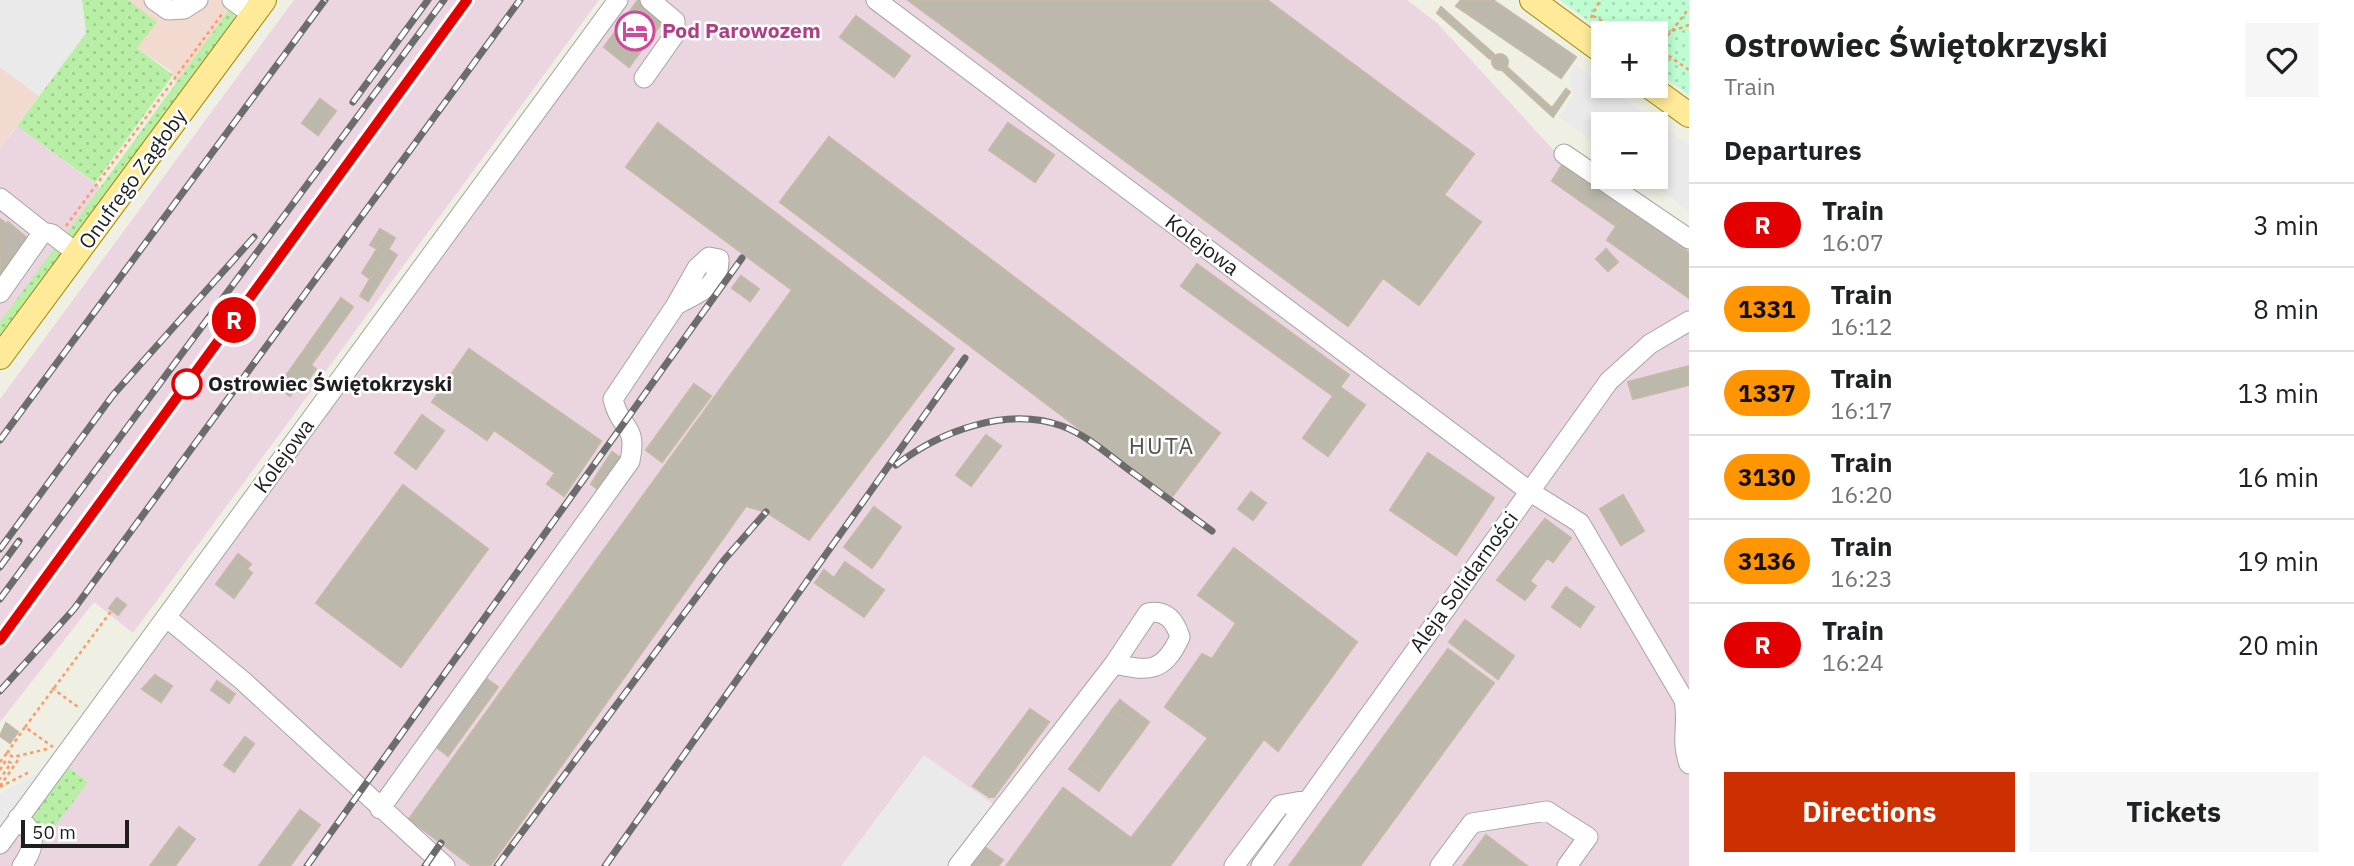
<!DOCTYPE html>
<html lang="en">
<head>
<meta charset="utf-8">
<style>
	body { margin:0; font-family:"IBM Plex Sans",sans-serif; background:#f6f6f6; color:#202124; height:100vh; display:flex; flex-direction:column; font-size:26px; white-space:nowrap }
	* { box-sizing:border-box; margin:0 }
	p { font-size:23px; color:#757577 }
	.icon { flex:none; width:38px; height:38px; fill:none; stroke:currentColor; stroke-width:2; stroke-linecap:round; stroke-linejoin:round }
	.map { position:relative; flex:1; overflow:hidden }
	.side { display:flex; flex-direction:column; background:#fff; width:665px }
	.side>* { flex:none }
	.badge { padding:0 14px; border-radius:23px; font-size:24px; line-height:46px }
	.controls { position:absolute; left:1591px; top:21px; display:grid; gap:14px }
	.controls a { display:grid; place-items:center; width:77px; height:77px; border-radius:0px; background:#fff; box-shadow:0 4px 10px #0003; font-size:35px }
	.scale { position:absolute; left:21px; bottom:18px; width:108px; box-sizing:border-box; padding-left:7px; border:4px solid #1e1e1e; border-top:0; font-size:19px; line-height:24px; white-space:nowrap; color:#1e1e1e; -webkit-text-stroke:5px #fff; paint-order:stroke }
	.map>.badge { position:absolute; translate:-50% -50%; box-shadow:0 0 0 4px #fff }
	h2 { padding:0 35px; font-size:26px; line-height:63px }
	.round { display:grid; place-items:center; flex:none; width:74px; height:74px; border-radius:0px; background:#f6f6f6 }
	.head { display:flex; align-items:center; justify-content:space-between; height:119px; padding:0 35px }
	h1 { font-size:33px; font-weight:700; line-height:52px }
	.primary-button { display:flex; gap:14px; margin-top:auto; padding:14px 35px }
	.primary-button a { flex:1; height:80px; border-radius:0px; background:#cc2f00; color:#fff; font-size:28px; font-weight:700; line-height:80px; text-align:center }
	.primary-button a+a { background:#f6f6f6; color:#202124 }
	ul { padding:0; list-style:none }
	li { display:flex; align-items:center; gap:21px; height:84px; padding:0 35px; border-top:2px solid #e0e0e0 }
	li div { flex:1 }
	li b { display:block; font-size:26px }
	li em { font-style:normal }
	li .badge { min-width:77px; font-weight:700; text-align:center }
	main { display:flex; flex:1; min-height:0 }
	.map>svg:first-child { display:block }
	.commercial { fill:#f2dad1 }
	.industrial { fill:#ead5e1 }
	.grass { fill:url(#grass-dots) }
	.park { fill:url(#park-dots) }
	.parking { fill:#eaeaea }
	.building { fill:#bdb8ac; stroke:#c3b9a5; stroke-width:2 }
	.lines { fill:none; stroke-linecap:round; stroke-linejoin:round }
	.minor-casing { stroke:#a5a5a5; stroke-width:21 }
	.major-casing { stroke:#988900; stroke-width:26 }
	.path { stroke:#ff9965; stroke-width:2.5; stroke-dasharray:3.5 3.5; stroke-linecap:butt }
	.minor { stroke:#fff; stroke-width:19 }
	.major { stroke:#ffea99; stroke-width:24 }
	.rail-casing { stroke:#6c6c6c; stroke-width:7 }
	.rail { stroke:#fff; stroke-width:4.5; stroke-dasharray:13; stroke-linecap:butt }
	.line-casing { stroke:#fff; stroke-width:16 }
	.line { stroke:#e50000; stroke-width:10 }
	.stop-dot { fill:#fff; stroke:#e50000; stroke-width:3.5 }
	.labels { text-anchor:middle; stroke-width:5; stroke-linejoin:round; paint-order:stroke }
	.hotel-label { font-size:21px; font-weight:bold; fill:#b23c85; stroke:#fff; text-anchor:start }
	.street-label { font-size:21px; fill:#1e1e1e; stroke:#fff }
	.stop-label { font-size:21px; font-weight:bold; fill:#1e1e1e; stroke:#fff; text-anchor:start }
	.neighbourhood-label { font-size:23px; letter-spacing:2px; fill:#515151; stroke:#fff }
</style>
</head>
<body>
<main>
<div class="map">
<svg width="1689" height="866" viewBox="0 0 1689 866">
	<defs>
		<pattern id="grass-dots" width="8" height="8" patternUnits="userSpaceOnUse" patternTransform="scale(1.75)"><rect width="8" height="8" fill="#b8eea5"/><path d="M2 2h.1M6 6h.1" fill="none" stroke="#9ecc8e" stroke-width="1.8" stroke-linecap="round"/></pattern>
		<pattern id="park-dots" width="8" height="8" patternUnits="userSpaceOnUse" patternTransform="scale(1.75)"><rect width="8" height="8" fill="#bdfdd1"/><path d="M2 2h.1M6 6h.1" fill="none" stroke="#a2d8b3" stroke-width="1.8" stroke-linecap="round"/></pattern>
	</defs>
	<rect width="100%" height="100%" fill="#f0efe3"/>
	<path class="commercial" d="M128,0h136l-79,108 -14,-37 -34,-23z
		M0,67l39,29 -39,52z"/>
	<path class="industrial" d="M294,0h305l-466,633 -39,-31 -94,120v-323z
		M618,0h789l30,23 121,132 131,86v625h-1689v-22z
		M17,126l100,74 -117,157v-209z"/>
	<path class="grass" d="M82,0h46l29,22 -20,26 36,27 -78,108 -78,-57 69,-93z
		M229,10l5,3v7l-159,217 -10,-1z
		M56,246l5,10 -61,83v-17z
		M68,767l20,15 -47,63 -1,-14 -8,-17z"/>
	<path class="park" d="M1560,0h129v95l-33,-24v-38h-51z"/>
	<path class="parking" d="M0,0h82l4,33 -47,63 -39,-29z
		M1574,64l115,81v66l-47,-34h14v-53h-53v25l-44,-32 14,-20 -3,-22z
		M924,755l72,51 -45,60h-110z
		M40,772l-40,55v-33z"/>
	<path class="building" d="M638,0h8l21,16 -38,51 -25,-20z
		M908,0h359l207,154 -30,41 37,27 -62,83 -36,-27 -35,48z
		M1461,0h32l83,57 -15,21 -105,-72z
		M1441,7l53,47 -4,5 -53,-46z
		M856,16l54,40 -16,21 -54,-40z
		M1492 62a8 8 0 1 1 16 0a8 8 0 1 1-16 0Z
		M1507,67l45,41 14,-19 4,3 -17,25 -50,-46z
		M320,99l16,12 -18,24 -16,-12z
		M658,123l296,226 -145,191 -43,-28 -20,-6 -256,360h-18l-63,-47 383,-529 -166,-123z
		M1008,123l46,32 -19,27 -46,-32z
		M829,137l391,296 -49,65 -391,-296z
		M1562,165l65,45 -11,16 -64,-45z
		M1627,210l62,43v45l-82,-58z
		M0,219l7,5 1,-2 20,17 -28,47z
		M380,229l7,4 -10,16 -7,-4z
		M387,233l8,5 -25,41 -8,-6z
		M388,249l9,6 -12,19 -9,-5z
		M1606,249l12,13 -10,9 -12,-12z
		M1197,264l152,111 -9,12 25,18 -37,51 -25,-18 30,-42 -152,-110z
		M376,269l9,5 -17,27 -8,-5z
		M741,276l18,13 -9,12 -18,-13z
		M341,298l12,9 -42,58 5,4 -17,23 -4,-3 -5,7 -12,-9z
		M469,349l132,92 -37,55 -17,-12 8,-11 -61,-43 -7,10 -55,-38z
		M1689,366v19l-56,14 -5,-17z
		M694,384l17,12 -49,66 -16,-12z
		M422,415l22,16 -28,38 -21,-16z
		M986,435l15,11 -30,40 -15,-11z
		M612,452l9,6 -21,33 -9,-7z
		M1428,453l66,45 -38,57 -66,-45z
		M403,485l85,64 -87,118 -85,-64z
		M1251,492l15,11 -13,17 -15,-11z
		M1623,495l21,36 -23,14 -21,-36z
		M874,507l27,20 -29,41 -28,-21z
		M1545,519l26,19 -18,24 -6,-4 -17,23 6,5 -11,14 -28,-20z
		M1234,548l123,94 -79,109 -14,-12 -94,127h-164l57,-78 68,50 77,-100 -43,-31 37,-53 10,5 24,-36 -38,-28z
		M238,554l13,10 -4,5 5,4 -18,25 -18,-14z
		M845,562l39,28 -20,27 -49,-34 9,-13 10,8z
		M1566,587l28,20 -14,20 -28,-20z
		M117,598l9,7 -8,10 -9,-7z
		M1465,620l49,36 -16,23 -49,-37z
		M1448,649l46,34 -134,183h-71z
		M155,675l17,11 -11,16 -19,-13z
		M484,677l14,10 -50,69 -14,-11z
		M217,681l18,13 -6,9 -18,-13z
		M1120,700l29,22 -7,10 -30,-22z
		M1030,709l19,13 -55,75h-5l-16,-11z
		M1112,710l30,22 -37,50 -29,-22z
		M6,723l12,9 -8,11 -10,-7z
		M245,737l9,7 -20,28 -10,-7z
		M1076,760l29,22 -6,9 -30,-22z
		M300,810l20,15 -30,41h-31z
		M179,827l16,12 -20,27h-25z
		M1486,835l41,31h-64z
		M979,843l24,17 -5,6h-36z"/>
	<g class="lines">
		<defs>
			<path id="minor" d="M154,0l14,10 16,-1 14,-9
				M232,0l21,15
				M876,0l653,491 51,32 104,177c5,25 -4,39 5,64
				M644,78l31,-44v-13l-25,-21
				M1564,154l125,85
				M0,198l43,34 9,2 26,20
				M0,293l43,-61
				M166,617l77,64 202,185
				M380,809l250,-348c8,-38 -10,-30 -17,-62l63,-94 21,-37 12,-11 10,2c1,28 -21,34 -43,46
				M18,818c19,14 17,30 4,48
				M0,844l618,-844
				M958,866l156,-202 34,-51c18,-4 27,8 32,24 -17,37 -32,34 -66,27
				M1234,866l46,-61 27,-5
				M1261,866l348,-485 41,-37 39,-23
				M1440,866l32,-43 75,-12 41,26 -21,29"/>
			<path id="major" d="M1532,0l71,52
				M1649,86l40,29
				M0,357l264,-357"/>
		</defs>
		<use href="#minor" class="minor-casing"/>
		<use href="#major" class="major-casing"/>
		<path class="path" d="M1593,16l31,17
			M1591,18l9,-18
			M1689,25l-17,6 -16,16 33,23
			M1672,31l17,-23
			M66,226l156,-212
			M52,688l26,19
			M25,727l87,-117
			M47,749l-34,8 -6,-4 18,-26 28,20
			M0,762l7,-9
			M0,770l6,-10 5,3 -11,16
			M0,786l20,-29
			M0,787l31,-16"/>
		<use href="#minor" class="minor"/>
		<use href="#major" class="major"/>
		<defs>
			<path id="rail" d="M353,102l75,-102
				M0,440l325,-440
				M896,465c44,-34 111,-59 166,-39 24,9 43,26 63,41 29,21 58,43 87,64
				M0,549l113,-154 141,-158
				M0,567l19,-26
				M0,599l444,-599
				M0,640l467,-640
				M0,691l74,-82 446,-609
				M307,866l435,-608
				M425,866l16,-23
				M497,866l227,-306 42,-48
				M605,866l360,-508"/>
		</defs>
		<use href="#rail" class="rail-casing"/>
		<use href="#rail" class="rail"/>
	</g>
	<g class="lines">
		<defs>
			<path id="line" d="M0,640l467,-640"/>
		</defs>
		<use href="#line" class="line-casing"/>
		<use href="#line" class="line"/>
	</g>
	<defs>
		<symbol id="hotel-ring" viewBox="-11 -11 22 22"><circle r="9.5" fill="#fff" stroke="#d1479c" stroke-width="1.5"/><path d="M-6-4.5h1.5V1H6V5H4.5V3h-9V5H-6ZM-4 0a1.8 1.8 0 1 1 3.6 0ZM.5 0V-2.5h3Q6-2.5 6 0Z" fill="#d1479c"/></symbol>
	</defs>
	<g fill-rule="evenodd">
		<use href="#hotel-ring" x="613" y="9" width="44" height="44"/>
	</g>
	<circle class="stop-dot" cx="187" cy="384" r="14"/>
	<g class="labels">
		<g class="hotel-label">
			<text x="662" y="38">Pod Parowozem</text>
		</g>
		<g class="street-label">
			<text transform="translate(133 179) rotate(-54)" y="7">Onufrego Zagłoby</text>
			<text transform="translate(1202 245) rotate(37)" y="7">Kolejowa</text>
			<text transform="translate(284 456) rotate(-54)" y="7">Kolejowa</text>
			<text transform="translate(1464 582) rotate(-54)" y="7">Aleja Solidarności</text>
		</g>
		<g class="stop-label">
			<text x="208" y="391">Ostrowiec Świętokrzyski</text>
		</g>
		<g class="neighbourhood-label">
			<text x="1162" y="454">HUTA</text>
		</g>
	</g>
</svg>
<div class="controls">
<a>+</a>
<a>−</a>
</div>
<div class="scale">50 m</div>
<b class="badge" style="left:234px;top:320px;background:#e50000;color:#fff">R</b>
</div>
<section class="side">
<div class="head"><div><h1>Ostrowiec Świętokrzyski</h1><p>Train</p></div><a class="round"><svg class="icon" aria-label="heart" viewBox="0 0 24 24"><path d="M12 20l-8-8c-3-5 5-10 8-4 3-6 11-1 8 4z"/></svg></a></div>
<h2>Departures</h2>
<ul>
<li><span class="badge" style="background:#e50000;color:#fff">R</span><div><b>Train</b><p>16:07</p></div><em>3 min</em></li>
<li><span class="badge" style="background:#ff9500;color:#111">1331</span><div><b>Train</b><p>16:12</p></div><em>8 min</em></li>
<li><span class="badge" style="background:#ff9500;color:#111">1337</span><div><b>Train</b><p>16:17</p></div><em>13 min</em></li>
<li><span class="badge" style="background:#ff9500;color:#111">3130</span><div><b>Train</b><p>16:20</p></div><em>16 min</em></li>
<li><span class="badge" style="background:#ff9500;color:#111">3136</span><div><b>Train</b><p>16:23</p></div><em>19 min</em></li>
<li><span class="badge" style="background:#e50000;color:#fff">R</span><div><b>Train</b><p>16:24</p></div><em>20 min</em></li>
</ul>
<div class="primary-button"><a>Directions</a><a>Tickets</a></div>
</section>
</main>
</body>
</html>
